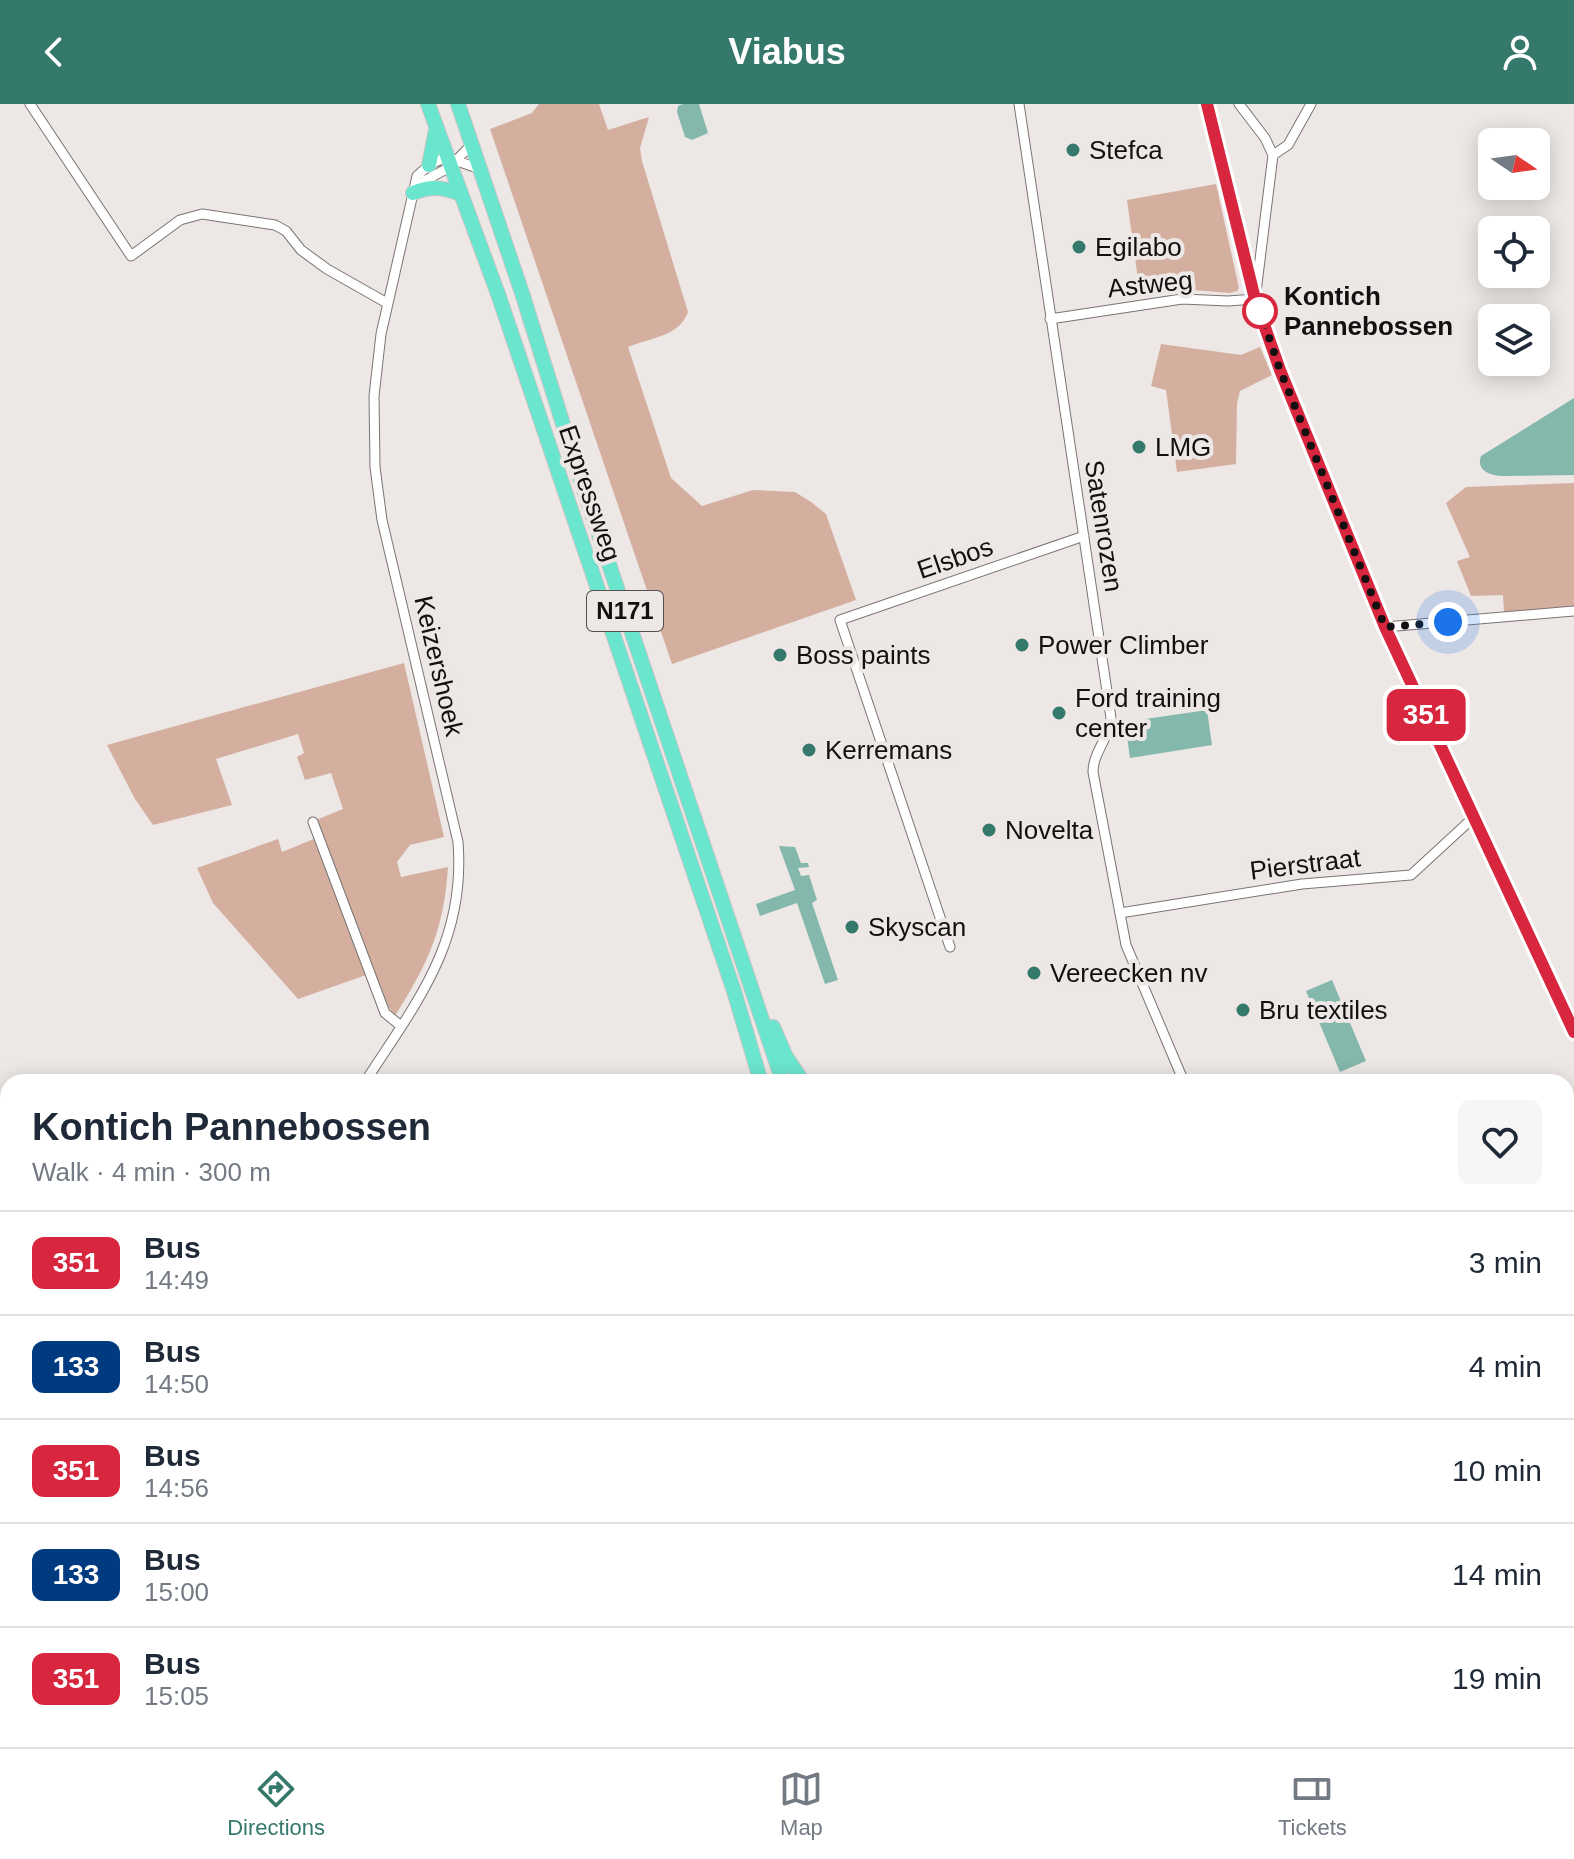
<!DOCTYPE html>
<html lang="en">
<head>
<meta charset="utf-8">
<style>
	body { margin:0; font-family:Helvetica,sans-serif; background:#f6f6f7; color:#1f2937; height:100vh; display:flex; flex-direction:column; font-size:30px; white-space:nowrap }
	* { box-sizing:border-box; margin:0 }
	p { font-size:26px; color:#747a83 }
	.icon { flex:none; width:44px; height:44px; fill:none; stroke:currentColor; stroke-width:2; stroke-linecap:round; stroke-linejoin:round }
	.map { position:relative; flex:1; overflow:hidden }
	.details { position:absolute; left:0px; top:970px; width:1574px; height:674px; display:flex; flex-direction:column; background:#fff; border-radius:24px 24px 0 0; box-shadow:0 4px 20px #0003 }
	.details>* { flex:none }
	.badge { padding:0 16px; border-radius:12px; font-size:28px; line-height:52px }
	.needle { width:52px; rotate:103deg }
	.buttons { position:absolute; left:1478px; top:24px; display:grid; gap:16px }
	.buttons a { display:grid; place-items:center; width:72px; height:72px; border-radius:12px; background:#fff; box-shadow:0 4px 20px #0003; font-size:40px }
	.you { position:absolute; width:40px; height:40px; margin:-20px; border:6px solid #fff; border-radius:50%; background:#1a73e8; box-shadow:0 0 0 12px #1a73e833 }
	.map>.badge { position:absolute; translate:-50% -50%; box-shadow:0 0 0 4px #fff }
	.round { display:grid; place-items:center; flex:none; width:84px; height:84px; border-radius:12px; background:#f6f6f7 }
	.overview { display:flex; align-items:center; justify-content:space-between; height:136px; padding:0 32px }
	h1 { font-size:38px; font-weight:700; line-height:60px }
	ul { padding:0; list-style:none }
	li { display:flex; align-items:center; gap:24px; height:104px; padding:0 32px; border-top:2px solid #e0e1e3 }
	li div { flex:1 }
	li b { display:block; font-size:30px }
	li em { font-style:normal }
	li .badge { min-width:88px; font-weight:700; text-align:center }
	header { display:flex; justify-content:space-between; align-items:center; height:104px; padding:0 32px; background:#35796c; color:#fff; font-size:36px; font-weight:700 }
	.dock { display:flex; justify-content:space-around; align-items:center; height:112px; border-top:2px solid #e0e1e3; background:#fff; font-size:22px; color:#747a83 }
	.dock a { display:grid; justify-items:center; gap:4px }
	.dock .current { color:#35796c }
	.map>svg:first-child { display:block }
	.green { fill:#d4af9f }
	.water { fill:#84b8ac }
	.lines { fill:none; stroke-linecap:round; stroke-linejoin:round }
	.minor-casing { stroke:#7a7472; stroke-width:11 }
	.highway-casing { stroke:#c6c6c6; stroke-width:16 }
	.minor { stroke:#fff; stroke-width:9 }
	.highway { stroke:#6ae6cf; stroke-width:14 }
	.line-casing { stroke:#fff; stroke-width:18 }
	.line { stroke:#d7263d; stroke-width:12 }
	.walk { stroke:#121010; stroke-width:8; stroke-dasharray:0 14.4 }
	.poi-dot { fill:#35796c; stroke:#ede7e5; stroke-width:3 }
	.stop-dot { fill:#fff; stroke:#d7263d; stroke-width:4 }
	.labels { text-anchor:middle; stroke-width:8; stroke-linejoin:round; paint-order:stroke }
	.shield { fill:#ede7e5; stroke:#545050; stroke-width:2 }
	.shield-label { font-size:24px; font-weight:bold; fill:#121010 }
	.poi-label { font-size:26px; fill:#121010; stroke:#ede7e5; text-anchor:start }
	.street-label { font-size:26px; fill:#121010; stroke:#ede7e5 }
	.stop-label { font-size:26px; font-weight:bold; fill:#121010; stroke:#ede7e5; text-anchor:start }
</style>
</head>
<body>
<header><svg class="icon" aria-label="back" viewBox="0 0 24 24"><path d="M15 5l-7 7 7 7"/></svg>Viabus<svg class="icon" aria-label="person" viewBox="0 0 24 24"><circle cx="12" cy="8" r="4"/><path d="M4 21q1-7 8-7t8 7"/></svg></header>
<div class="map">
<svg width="1574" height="1643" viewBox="0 0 1574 1643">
	<rect width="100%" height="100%" fill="#ede7e5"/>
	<path class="green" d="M539,0h60l9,26 41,-13 -9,31 2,13 46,151c-9,25 -39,26 -60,35l43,131 31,28 51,-16 42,2 16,10 15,12 30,86 -184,64 -182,-535 42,-16z
		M1216,80l23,104 -2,3 -7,2 -50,-4 -40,5 -13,-94z
		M1161,240l80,11 19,-8 12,28 -32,16 -3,12 -1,61 -59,8 -11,-82 -15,-4z
		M1574,379v124l-70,6 -1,-18 -32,1 -14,-35 13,-4 -24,-54 20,-16z
		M404,559l40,174 -34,8 -13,17 4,15 47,-10c-4,63 -20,96 -53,149l-15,-22 -64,-174 27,-11 -12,-36 -26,7 -8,-23 7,-4 -6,-19 -82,25 16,46 -79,20 -18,-26 -28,-54z
		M278,735l4,13 32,-13 52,136 -68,24 -85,-96 -16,-35z
		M1574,1321v248l-8,-3v-243z
		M348,1636h238l8,7h-245z"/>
	<path class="water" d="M683,0h16l9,29 -16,7 -7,-3 -8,-25 1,-6z
		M1574,294v77l-73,1c-12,-1 -25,-6 -20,-20z
		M1207,606l5,35 -82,13 -5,-36z
		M779,742l16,1 6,16h7l1,4 -11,1 3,8 8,-1 8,25 -5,3 26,77 -13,4 -28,-81 -37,13 -4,-12 39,-14z
		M1332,876l34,81 -26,11 -34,-81z"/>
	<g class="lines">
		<defs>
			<path id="minor" d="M30,0l101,152 49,-36 22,-6 73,11 11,6 15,19 26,19 60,34
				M1019,0l92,614c-1,19 -18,34 -18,54l33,173 58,137
				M1207,0l48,195 25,71 105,257 189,406
				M1239,0l26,34 8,17 -17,137
				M1273,51l15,-10 23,-41
				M416,86l10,-10 24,-13 22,-23
				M1050,215l132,-20 46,2 27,-2
				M1385,523l189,-16
				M313,718l72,191 16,13
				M1120,809l182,-29 109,-9 63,-58
				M950,843l-110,-327 244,-84
				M365,978c51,-79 101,-139 93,-240l-76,-322 -7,-53 -1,-71 7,-62 36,-158 12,-11 17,-8 34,12
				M0,1205l8,1
				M1566,1320l8,-2
				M0,1509l8,-4
				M266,1636l2,7
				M928,1643l8,-7"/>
			<path id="highway" d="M428,0l70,190 236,697 27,91
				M458,0l64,189 55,176 206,613
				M429,61l7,-35
				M413,89c18,-7 28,-6 45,0
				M773,923l13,30 17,25
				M0,1255l8,2
				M0,1332l8,1
				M1566,1578l8,3
				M1566,1597l8,2
				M635,1636l7,7
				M992,1636l2,7
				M1015,1636l3,7
				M1409,1636l32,7
				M753,1643l1,-7"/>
		</defs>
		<use href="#minor" class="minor-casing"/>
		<use href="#highway" class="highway-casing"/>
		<use href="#minor" class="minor"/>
		<use href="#highway" class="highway"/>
	</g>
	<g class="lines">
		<defs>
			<path id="line" d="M1207,0l48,195 25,71 105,257 189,405"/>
		</defs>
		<use href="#line" class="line-casing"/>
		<use href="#line" class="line"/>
		<path class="walk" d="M1260,207l20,59 105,257 63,-5"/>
	</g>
	<g class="poi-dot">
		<circle cx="1073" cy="46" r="8"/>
		<circle cx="1079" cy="143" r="8"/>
		<circle cx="1139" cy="343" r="8"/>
		<circle cx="1022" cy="541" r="8"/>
		<circle cx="780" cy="551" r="8"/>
		<circle cx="1059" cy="609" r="8"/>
		<circle cx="809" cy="646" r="8"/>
		<circle cx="989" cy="726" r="8"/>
		<circle cx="852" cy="823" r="8"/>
		<circle cx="1034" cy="869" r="8"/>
		<circle cx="1243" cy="906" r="8"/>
	</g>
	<circle class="stop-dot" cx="1260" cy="207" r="16"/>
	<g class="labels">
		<rect class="shield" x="587" y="487" width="76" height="40" rx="6"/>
		<g class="shield-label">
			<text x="625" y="515">N171</text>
		</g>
		<g class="poi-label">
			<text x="1089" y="55">Stefca</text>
			<text x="1095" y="152">Egilabo</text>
			<text x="1155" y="352">LMG</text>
			<text x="1038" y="550">Power Climber</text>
			<text x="796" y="560">Boss paints</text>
			<text x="1075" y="603">Ford training<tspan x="1075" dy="30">center</tspan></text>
			<text x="825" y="655">Kerremans</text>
			<text x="1005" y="735">Novelta</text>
			<text x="868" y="832">Skyscan</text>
			<text x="1050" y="878">Vereecken nv</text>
			<text x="1259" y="915">Bru textiles</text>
		</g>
		<g class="street-label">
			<text transform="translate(1150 180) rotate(-6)" y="9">Astweg</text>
			<text transform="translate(590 389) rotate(71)" y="9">Expressweg</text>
			<text transform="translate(1104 422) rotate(81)" y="9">Satenrozen</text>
			<text transform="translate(955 454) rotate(-19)" y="9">Elsbos</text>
			<text transform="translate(439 562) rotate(77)" y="9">Keizershoek</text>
			<text transform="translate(1305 760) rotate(-7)" y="9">Pierstraat</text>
		</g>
		<g class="stop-label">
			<text x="1284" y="201">Kontich<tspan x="1284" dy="30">Pannebossen</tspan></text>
		</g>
	</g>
</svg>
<div class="buttons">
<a><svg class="needle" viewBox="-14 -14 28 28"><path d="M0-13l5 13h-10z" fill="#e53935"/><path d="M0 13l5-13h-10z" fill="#747a83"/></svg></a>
<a><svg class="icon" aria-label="locate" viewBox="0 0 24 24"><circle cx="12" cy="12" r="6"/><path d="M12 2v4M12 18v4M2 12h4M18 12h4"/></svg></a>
<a><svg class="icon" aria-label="layers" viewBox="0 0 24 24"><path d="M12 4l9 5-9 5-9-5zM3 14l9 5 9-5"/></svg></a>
</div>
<div class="you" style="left:1448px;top:518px"></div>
<b class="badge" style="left:1426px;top:611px;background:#d7263d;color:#fff">351</b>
<section class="details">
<div class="overview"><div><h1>Kontich Pannebossen</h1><p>Walk · 4 min · 300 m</p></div><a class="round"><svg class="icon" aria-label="heart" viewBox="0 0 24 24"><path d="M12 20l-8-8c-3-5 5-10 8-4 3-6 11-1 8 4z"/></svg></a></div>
<ul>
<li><span class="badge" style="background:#d7263d;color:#fff">351</span><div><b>Bus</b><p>14:49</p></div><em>3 min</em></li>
<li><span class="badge" style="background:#003b80;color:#fff">133</span><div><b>Bus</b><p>14:50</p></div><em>4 min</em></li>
<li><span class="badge" style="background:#d7263d;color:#fff">351</span><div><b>Bus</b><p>14:56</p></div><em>10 min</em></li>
<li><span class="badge" style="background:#003b80;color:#fff">133</span><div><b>Bus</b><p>15:00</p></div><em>14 min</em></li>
<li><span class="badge" style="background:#d7263d;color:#fff">351</span><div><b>Bus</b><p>15:05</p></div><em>19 min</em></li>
</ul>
</section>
</div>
<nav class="dock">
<a class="current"><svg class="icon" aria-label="directions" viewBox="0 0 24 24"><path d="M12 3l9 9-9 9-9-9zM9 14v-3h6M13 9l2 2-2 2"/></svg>Directions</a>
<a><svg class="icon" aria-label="map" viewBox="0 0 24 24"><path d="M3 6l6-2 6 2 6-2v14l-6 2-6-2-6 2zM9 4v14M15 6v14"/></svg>Map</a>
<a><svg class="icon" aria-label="tickets" viewBox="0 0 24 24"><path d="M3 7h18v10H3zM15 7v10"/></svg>Tickets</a>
</nav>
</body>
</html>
